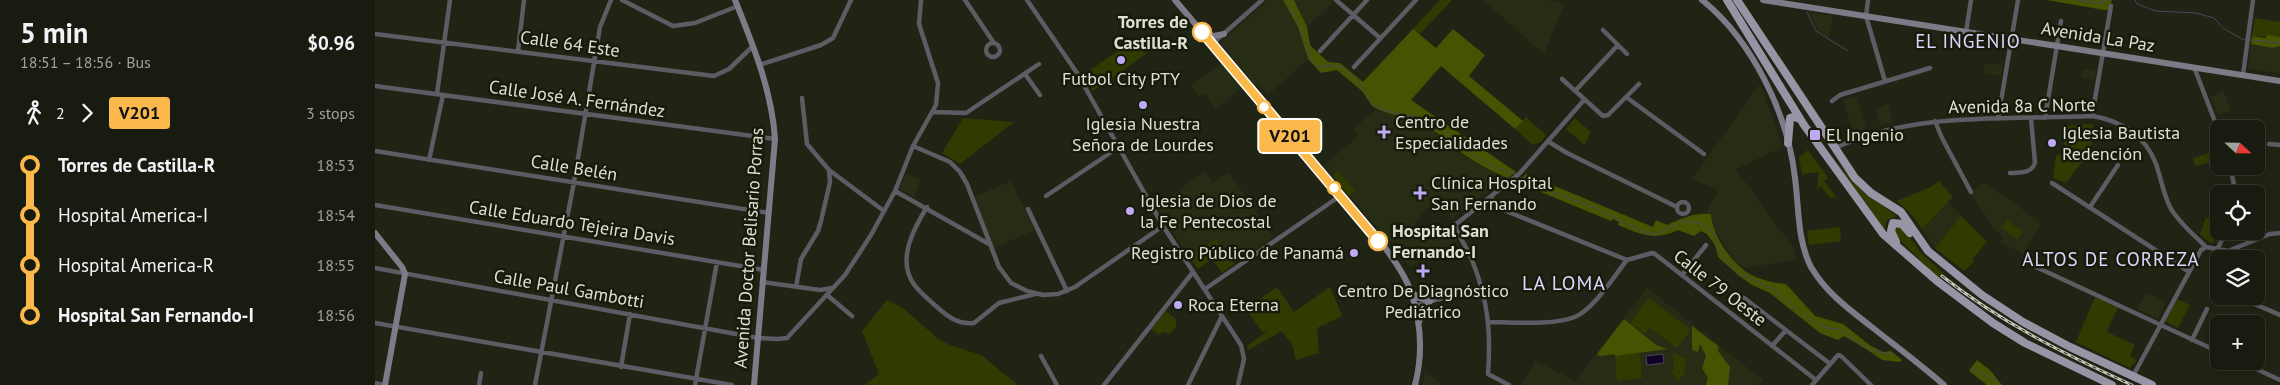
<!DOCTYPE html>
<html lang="en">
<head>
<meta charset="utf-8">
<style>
	body { margin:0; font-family:"PT Sans",sans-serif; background:#25281d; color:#f1f3f6; height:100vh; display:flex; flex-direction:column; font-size:19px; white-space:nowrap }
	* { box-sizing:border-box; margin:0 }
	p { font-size:16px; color:#9fa19e }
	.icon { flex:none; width:28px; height:28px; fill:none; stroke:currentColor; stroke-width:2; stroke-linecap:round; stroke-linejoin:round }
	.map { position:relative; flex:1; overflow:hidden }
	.sheet { display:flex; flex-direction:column; background:#181b0f; width:375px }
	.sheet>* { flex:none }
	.badge { padding:0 10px; border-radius:4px; font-size:18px; line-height:32px }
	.needle { width:32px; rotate:112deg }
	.controls { position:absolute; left:1835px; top:120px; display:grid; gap:10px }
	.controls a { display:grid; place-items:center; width:55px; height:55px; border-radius:8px; background:#181b0f; box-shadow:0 2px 8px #0003,0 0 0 1px #36392f; font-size:25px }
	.map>.badge { position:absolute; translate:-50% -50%; box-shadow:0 0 0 2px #fff }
	.legs { display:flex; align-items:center; gap:8px; height:55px; padding:0 20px; font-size:16px }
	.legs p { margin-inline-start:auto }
	.headline { display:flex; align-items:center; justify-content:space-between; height:85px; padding:0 20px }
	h1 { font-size:28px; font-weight:700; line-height:38px }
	ul { padding:0 20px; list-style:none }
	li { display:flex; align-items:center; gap:18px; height:50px; font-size:19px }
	li i { display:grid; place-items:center; width:8px; height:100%; margin:0 6px; background:currentColor }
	li i::after { content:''; width:12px; height:12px; margin:-6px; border:4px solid; border-radius:50%; background:#181b0f }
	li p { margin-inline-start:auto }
	li:first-child i { background:linear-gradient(#0000 50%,currentColor 0) }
	li:last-child i { background:linear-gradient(currentColor 50%,#0000 0) }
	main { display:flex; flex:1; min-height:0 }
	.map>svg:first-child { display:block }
	.built { fill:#272d15 }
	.green { fill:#303b02 }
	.forest { fill:#455400 }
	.water { fill:#100027; stroke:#4e435b }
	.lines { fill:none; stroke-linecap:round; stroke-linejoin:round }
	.stream { stroke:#4e435b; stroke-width:1 }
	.street { stroke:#5d5b63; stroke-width:4.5 }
	.secondary { stroke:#7e7b88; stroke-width:6 }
	.primary { stroke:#9893a5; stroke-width:8 }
	.rail-casing { stroke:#c3c6bb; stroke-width:3 }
	.rail { stroke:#171b0a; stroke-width:1; stroke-dasharray:4; stroke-linecap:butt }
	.line-1-casing { stroke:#fff; stroke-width:11 }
	.line-1 { stroke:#fcb94b; stroke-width:8 }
	.stop-1-dot { fill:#fff; stroke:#fcb94b; stroke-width:2.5 }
	.poi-dot { fill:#bfa8f4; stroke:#171b0a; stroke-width:2 }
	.labels { text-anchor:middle; stroke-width:5; stroke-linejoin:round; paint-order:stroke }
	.stop-label { font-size:18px; font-weight:bold; fill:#dde0d5; stroke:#171b0a; text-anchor:end }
	.street-label { font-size:18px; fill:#dde0d5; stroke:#171b0a }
	.poi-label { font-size:18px; fill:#dde0d5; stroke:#171b0a; text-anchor:start }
	.neighbourhood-label { font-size:19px; letter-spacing:1px; fill:#e0d4ff; stroke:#171b0a }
	.quarter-label { font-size:20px; letter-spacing:1px; fill:#e0d4ff; stroke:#171b0a }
</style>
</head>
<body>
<main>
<section class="sheet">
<div class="headline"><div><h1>5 min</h1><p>18:51 – 18:56 · Bus</p></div><b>$0.96</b></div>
<div class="legs"><svg class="icon" aria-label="walk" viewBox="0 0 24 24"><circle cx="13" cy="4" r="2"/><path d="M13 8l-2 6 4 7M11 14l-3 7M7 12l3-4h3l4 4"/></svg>2<svg class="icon" aria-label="forward" viewBox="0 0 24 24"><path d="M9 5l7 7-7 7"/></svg><b class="badge" style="background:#fcb94b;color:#111">V201</b><p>3 stops</p></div>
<ul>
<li><i style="color:#fcb94b"></i><b>Torres de Castilla-R</b><p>18:53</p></li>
<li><i style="color:#fcb94b"></i><span>Hospital America-I</span><p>18:54</p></li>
<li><i style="color:#fcb94b"></i><span>Hospital America-R</span><p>18:55</p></li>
<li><i style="color:#fcb94b"></i><b>Hospital San Fernando-I</b><p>18:56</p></li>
</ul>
</section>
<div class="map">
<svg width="1905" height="385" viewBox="0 0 1905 385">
	<rect width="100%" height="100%" fill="#202414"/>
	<path class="built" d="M893,0h15l15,27 10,32 -40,36 -10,-11 -3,2 -34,-42 2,-4z
		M919,0h37l3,2 -27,25z
		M1108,0h66l15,5 -20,49z
		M1435,12l23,4 -4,22 -11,-7z
		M1876,44l21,4 8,-2v27l-32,-4z
		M847,63l21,24 -27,22 -10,-16 -6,4 -9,-11z
		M1610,63l17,2 -1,11 -18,-3z
		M1708,69l13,2 -1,9 -14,-2z
		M1385,84l23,63 -47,22 58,80 2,11 -53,8 -11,-10 -20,-33 -1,-11 -5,-2 13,-22 -27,-11z
		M1849,91l7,20 -13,4 -7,-18z
		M1482,96l10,33 -14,4 -10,-33z
		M1513,104l5,18 -13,4 -5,-17z
		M1000,110l45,9 38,33 26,16 24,10 -56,40 -18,-18 -20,23 11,14 20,-14 13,17 -37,23 -1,-2 -8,5h-3l-12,-14 -3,-8 -23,-23 -48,-55 35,-30 -5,-7z
		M830,171l8,12 16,-11 44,65 -39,27 -18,-25 -27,18 -32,-51z
		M531,173l15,7 -7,17 -15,-9z
		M636,181l24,49 -42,18 -19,-51z
		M1606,184h5l56,39 -19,31 -23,-12 4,-4 -11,-11 -23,-33z
		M1573,202l13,14 -26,32 -13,-19z
		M1272,288l116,92 -5,5h-236l13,-25 40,21z
		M1771,292l20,10 -8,17 -21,-10z
		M1050,370l17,15h-19z"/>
	<path class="green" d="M1065,0h12l-33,35 -6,-6z
		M1880,18l25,4v15l-28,-1z
		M760,39l11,15 -53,37 -10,-16z
		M1151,117l20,18 -4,6 -9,4 -18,-16z
		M588,118l51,4 -54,42 -18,-11z
		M1200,118l16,14 -6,13 -19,-16z
		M1718,124l-2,26 -25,33 -13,-5 3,-22 8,-3 -1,-27z
		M1433,150l20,28 -4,3 12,16 -6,1 -9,-12 -4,3 2,-17 -17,2 -3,-17z
		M1844,150v10l-24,6 -2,-8z
		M1460,160l27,31 35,25 -10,4 -3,10z
		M963,171l17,20 -6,5 -14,-16v-5z
		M1564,181l14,16 -31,32 -10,-14 -15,-14 34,-14z
		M1586,216l26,25 -14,18 1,3 -10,9 -29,-23z
		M1831,217l13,8 1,6 -7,12 -4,-1 -9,-8z
		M1632,220l16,12 -6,7 -15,-11z
		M1521,226l9,3 14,22 25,23 -5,5 -41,-41 -3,-6z
		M1465,227l1,14 -32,4 -2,-14z
		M841,239l18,25 -12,9 -10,-14 -14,10 -9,-12z
		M902,287l17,25 36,-25 12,29 -25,12 2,25 -23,7 -4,-16 -10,-13 -34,19 -1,-4 22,-16 -6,3 -17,-24z
		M1720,297l23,10 -11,25 28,13 -5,11 7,4 -7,8 -54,-26z
		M1274,298l42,32 -14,18 -27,-20 5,-7 -10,13 -15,-11z
		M1802,299l13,6 -12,23 -13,-7z
		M512,300l16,8 34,30 13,7 31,10 37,30h-153l14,-11 -17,-43z
		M791,311l10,8v8l-6,7 -8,-2 -3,3 -8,-6z
		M1297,352l14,7 -2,14 -5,8 -8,-9 3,-4z
		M1265,353l2,25 -25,3 -2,-25z"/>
	<path class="forest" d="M908,0h11l13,27 3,18 18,17 12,1 23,19 50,-53 23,19 17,-19 32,26 -16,21 54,45 -8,8 -74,-63 -30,34 105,72 -8,6c-39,-16 -56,-32 -87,-59l-4,3 -38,-12 -7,-4 -10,-15 -25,-21 -16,3 -13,-14 -10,-32z
		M1672,0h65l-3,10h-5z
		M1893,35l12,2v9l-8,2 -21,-4 1,-8 13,2z
		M1151,174l127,53 3,-7 11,5c16,-7 27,-12 44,-11 1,20 18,45 34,57 11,8 28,12 41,13l29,32 28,8 28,22 12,6 8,-1 11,9 -3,2 -17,-2c-4,-4 -31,-20 -38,-24l-6,4 -18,-7 -50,-40 -18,-8 -14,-10 -20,-18 -3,-12 -8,-11 -6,-3 -7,5 -16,-6c-24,11 -36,5 -60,-5l1,-3 -6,-3 -2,2 -94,-39z
		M1249,319l32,26 12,4 -53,7v-2l-15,2 -3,-2z
		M1317,326l26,20v5l12,16 -2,18h-22l2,-7 -6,-10 4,-12 -6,-12 -2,8 -6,-2z
		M1602,360l13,10 12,15h-15l-18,-14z"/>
	<path class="water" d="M1288,354l1,9 -17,2 -1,-9z"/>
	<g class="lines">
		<path class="stream" d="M912,0l13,25 11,34 7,7h22l23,21 10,17 13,7 42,8 45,36 26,14 16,5
			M1702,0l23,3 7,-3
			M1760,0l2,4 19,7 40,2 18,5 9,10 19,11 38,4
			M1432,12l9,19 32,20
			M1143,176l34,16 44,16 12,7 42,19 8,-1 27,-12 17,3 11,9 7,20 19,20 35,17 39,32 14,6 12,1 33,22 22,3
			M1595,368l25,12 2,5"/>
		<path class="street" d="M247,0l51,26 22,-3 43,-17
			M590,0l29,43
			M652,0l50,73 86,153 78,119 3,14 -6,26
			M961,0l44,38
			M1493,0l-2,16 19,65
			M1228,30l24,24
			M1591,32l5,-32
			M0,34l339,42 15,-7 23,-22
			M611 50a7 7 0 1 1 14 0a7 7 0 1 1-14 0Z
			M837,44l50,-44
			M143,51l6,-51
			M945,51l47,-51
			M384,65l62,-20 12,-7 18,-38
			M979,67l62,-67
			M1819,67l25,65
			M650,74l15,21
			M1868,75l10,-75
			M1187,79l41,37 5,-1 31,-31
			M0,86l400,53
			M1200,91l43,-46
			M62,94l13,-94
			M1251,97l78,57
			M427,98l5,46 22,26 55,41
			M1457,101l8,-6 90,-27
			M557,112l34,1 73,-49
			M1717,116l19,-110
			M1670,118l16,-97
			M1623,119l20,-119
			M1560,121l7,17 29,54
			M1174,142l18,11 110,54
			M1894,144l11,1
			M538,146l37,16 10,10 7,12 32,83 12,16 16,8 16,4 15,-1 17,-7 88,-61
			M1460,148c80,-37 171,-28 257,-32 28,4 54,20 64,48 5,14 7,29 14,43 8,15 24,28 36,40
			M0,151l394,62
			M54,160l14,-65
			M1855,166l6,28
			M1635,173c10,-1 21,1 25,-10l-4,-45
			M1677,183l136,88
			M520,191l94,53
			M671,196l73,-49
			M1116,198l6,7 9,6 121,49 25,-7 3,1 161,126
			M1302 208a6 6 0 1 1 12 0a6 6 0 1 1-12 0Z
			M0,205l389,65
			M552,207c-13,21 -30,52 -14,76 6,9 16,17 24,24 11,10 22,18 37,16l25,-20 36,-9
			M1715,207l28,-42
			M653,209l39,82
			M1843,248l8,-17
			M1853,251l42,-17 10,-1
			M1853,251l3,8
			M1659,266l185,86
			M0,268l383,70 20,1 9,-1 58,-63 26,-40 24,-44 18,-45 23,-41 2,-22 -19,-59 2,-24
			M1307,275l24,-30
			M387,282l58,8 12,-2
			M421,287l5,-28 17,-28 3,-10 9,-39 -1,-12
			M830,289l135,-93
			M452,295l25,21
			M1866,296l4,4 35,15
			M1369,298l85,65
			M1039,306l68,-19
			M1114,322c25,0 62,4 86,-5 19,-8 39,-41 52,-57
			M0,323l357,62
			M1817,340l15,-31
			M1397,346l14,-16
			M666,356l16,29
			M1864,361l41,19
			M246,367l9,-53
			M1758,376l68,-126 5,-3 22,4
			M0,383l9,2
			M104,385l2,-12
			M160,385l39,-203 26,-155 11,-27
			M320,385l22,-123
			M729,385l89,-113
			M813,385l34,-69
			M1134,385l-21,-11c3,-43 0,-74 -16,-114 -5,-12 -13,-23 -17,-35l65,-52 64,-73
			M1437,385l26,-30 3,1 30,29"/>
		<path class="secondary" d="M360,0c18,45 37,91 40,139l-21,246
			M800,0c51,60 101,120 152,180 25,30 71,75 84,112 10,30 12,62 4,93
			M1327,0c50,40 86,114 93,178 4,29 2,62 16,89 15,26 39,43 62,61 24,19 48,37 71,57
			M1388,0l517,81
			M829,33l10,3 10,-2
			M0,233l27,34 3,7 -20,111
			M1036,292l8,6 12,2
			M1044,322l4,-13 8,-9"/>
		<path class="primary" d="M1352,0l77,125 79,109 54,47 56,42 32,20 87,42
			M1362,0l118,178 16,15 30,19 27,39 54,44 41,27 47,25 82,38
			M1413,143l2,-25 4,-1 6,2
			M1521,242l-5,-11 2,-8 9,1 8,9"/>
		<defs>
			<path id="rail" d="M1567,276c60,47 122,78 190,109"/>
		</defs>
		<use href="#rail" class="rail-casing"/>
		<use href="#rail" class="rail"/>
	</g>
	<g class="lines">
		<defs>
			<path id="line-1" d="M827,32l176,209"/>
		</defs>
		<use href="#line-1" class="line-1-casing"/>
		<use href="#line-1" class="line-1"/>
	</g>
	<g class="stop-1-dot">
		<circle cx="827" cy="32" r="9"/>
		<circle cx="889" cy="107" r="6"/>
		<circle cx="959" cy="188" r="6"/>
		<circle cx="1003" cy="241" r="9"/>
	</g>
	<g class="poi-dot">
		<circle cx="746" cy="60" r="5"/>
		<circle cx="768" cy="105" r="5"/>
		<path d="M1006.5 124.5h5v5h5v5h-5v5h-5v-5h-5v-5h5z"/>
		<rect x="1434" y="129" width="12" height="12" rx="2.5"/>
		<circle cx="1677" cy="143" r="5"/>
		<path d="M1042.5 185.5h5v5h5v5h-5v5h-5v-5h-5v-5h5z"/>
		<circle cx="755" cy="211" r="5"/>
		<circle cx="979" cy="253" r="5"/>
		<path d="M1045.5 263.5h5v5h5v5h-5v5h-5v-5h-5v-5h5z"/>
		<circle cx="803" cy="305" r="5"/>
	</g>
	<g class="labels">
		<g class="stop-label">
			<text x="813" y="28">Torres de<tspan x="813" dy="21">Castilla-R</tspan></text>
			<text x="1017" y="237" text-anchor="start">Hospital San<tspan x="1017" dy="21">Fernando-I</tspan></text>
		</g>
		<g class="street-label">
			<text transform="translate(1723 37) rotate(9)" y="6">Avenida La Paz</text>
			<text transform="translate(195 44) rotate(8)" y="6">Calle 64 Este</text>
			<text transform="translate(202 99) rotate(8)" y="6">Calle José A. Fernández</text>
			<text transform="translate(1647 106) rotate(-1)" y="6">Avenida 8a C Norte</text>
			<text transform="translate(199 168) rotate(9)" y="6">Calle Belén</text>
			<text transform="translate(197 223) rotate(9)" y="6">Calle Eduardo Tejeira Davis</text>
			<text transform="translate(374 248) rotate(-86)" y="6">Avenida Doctor Belisario Porras</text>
			<text transform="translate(1345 288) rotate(38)" y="6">Calle 79 Oeste</text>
			<text transform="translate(194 289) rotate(10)" y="6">Calle Paul Gambotti</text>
		</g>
		<g class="poi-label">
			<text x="746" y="85" text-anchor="middle">Futbol City PTY</text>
			<text x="1020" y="128">Centro de<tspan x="1020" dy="21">Especialidades</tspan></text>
			<text x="768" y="130" text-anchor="middle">Iglesia Nuestra<tspan x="768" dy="21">Señora de Lourdes</tspan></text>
			<text x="1687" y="139">Iglesia Bautista<tspan x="1687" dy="21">Redención</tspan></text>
			<text x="1451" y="141">El Ingenio</text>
			<text x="1056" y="189">Clínica Hospital<tspan x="1056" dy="21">San Fernando</tspan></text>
			<text x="765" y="207">Iglesia de Dios de<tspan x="765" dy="21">la Fe Pentecostal</tspan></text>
			<text x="969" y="259" text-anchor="end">Registro Público de Panamá</text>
			<text x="1048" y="297" text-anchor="middle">Centro De Diagnóstico<tspan x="1048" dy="21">Pediátrico</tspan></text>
			<text x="813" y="311">Roca Eterna</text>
		</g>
		<g class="neighbourhood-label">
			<text x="1593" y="48">EL INGENIO</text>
			<text x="1736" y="266">ALTOS DE CORREZA</text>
		</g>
		<g class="quarter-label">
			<text x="1189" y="290">LA LOMA</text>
		</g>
	</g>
</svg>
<div class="controls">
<a><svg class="needle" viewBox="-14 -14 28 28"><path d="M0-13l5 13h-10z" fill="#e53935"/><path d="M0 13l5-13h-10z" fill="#9fa19e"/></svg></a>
<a><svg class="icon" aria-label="locate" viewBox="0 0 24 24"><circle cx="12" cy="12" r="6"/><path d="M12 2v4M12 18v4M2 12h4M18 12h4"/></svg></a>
<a><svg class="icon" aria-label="layers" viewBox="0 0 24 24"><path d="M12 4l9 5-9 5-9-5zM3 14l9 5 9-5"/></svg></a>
<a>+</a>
</div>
<b class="badge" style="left:915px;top:136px;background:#fcb94b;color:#111">V201</b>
</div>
</main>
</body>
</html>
